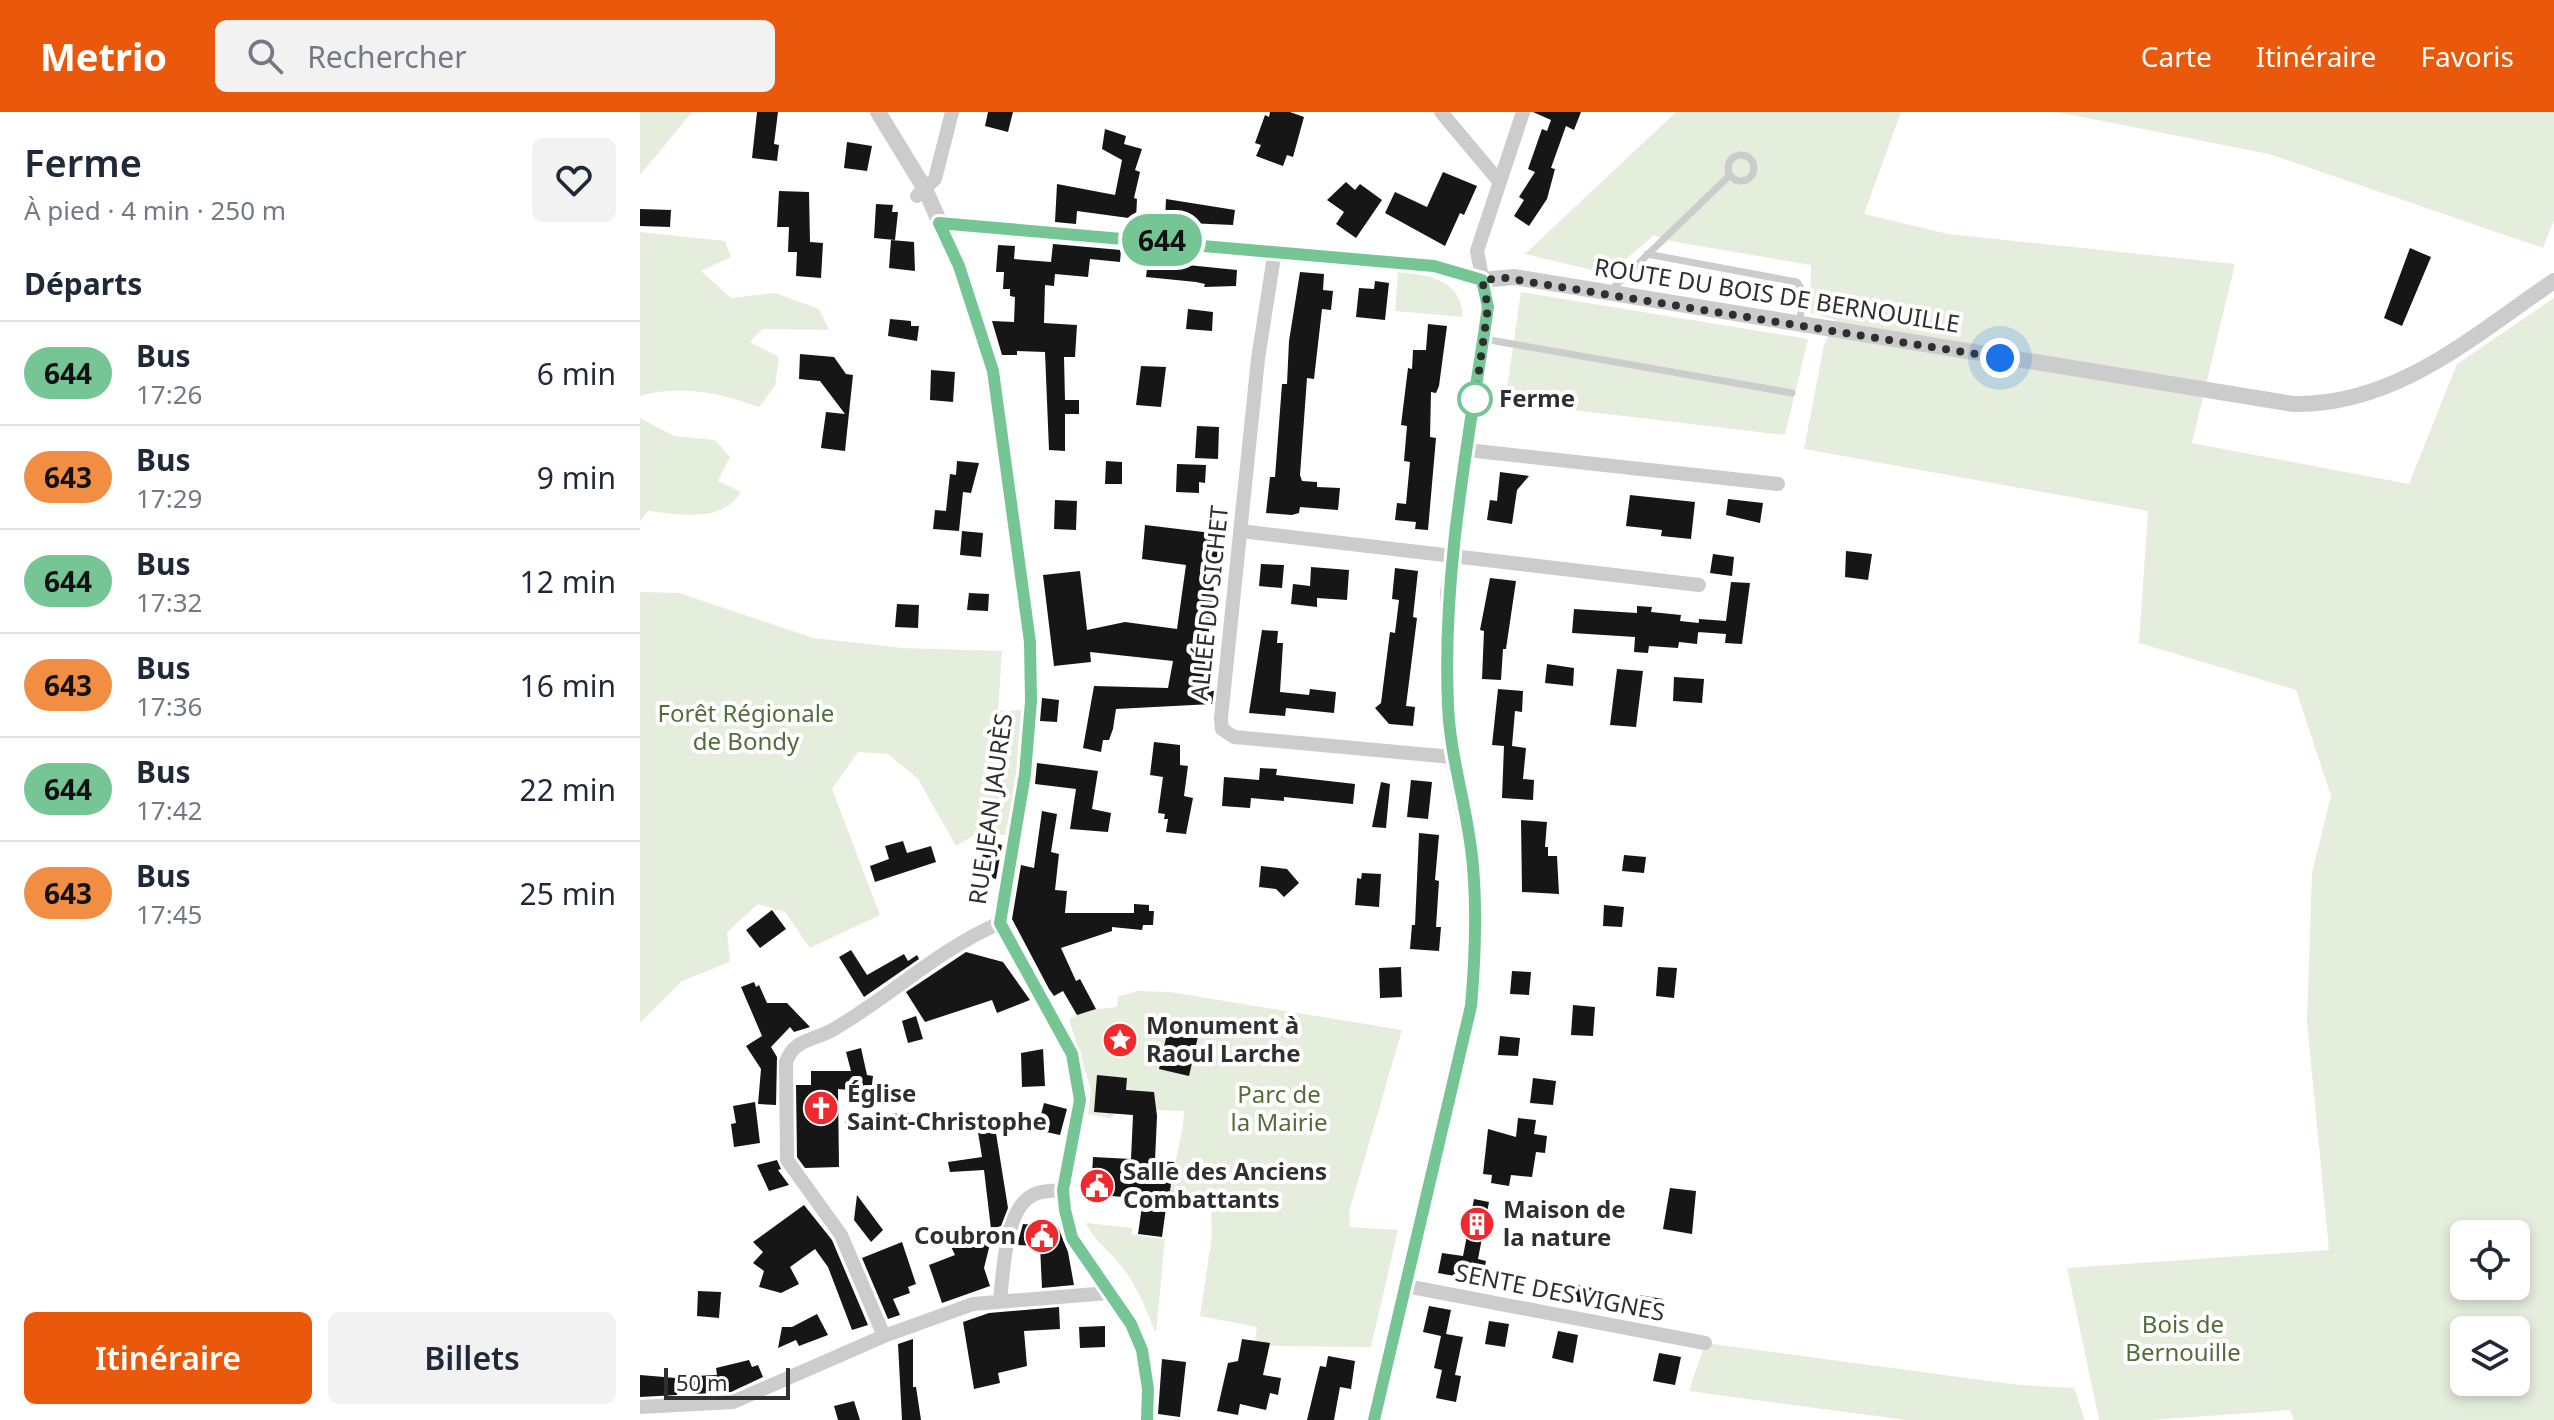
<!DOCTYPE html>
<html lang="fr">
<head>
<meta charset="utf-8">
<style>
	body { margin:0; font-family:"Noto Sans",sans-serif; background:#f2f2f3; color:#1f2937; height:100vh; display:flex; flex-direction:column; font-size:30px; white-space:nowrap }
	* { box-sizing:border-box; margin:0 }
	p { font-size:26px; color:#747a83 }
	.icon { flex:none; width:44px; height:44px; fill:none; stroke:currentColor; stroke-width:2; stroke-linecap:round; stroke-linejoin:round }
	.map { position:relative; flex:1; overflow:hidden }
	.side { display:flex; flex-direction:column; background:#fff; width:640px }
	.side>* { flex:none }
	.badge { padding:0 16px; border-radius:26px; font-size:28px; line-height:52px }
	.tools { position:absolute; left:1810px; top:1108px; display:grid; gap:16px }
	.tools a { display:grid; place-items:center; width:80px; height:80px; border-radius:12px; background:#fff; box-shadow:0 4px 12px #0003; font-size:40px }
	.scale { position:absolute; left:24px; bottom:20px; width:126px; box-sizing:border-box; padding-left:8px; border:4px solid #2f2f2f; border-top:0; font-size:22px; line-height:28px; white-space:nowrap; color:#2f2f2f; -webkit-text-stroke:6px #fff; paint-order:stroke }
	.you { position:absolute; width:40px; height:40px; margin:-20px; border:6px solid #fff; border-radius:50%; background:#1a73e8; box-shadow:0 0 0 12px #1a73e833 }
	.map>.badge { position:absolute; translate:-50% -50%; box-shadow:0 0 0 4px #fff }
	h2 { padding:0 24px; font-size:30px; line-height:72px }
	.round { display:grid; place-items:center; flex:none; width:84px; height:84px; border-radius:12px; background:#f2f2f3 }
	.head { display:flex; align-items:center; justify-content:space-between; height:136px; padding:0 24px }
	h1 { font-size:38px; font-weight:600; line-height:60px }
	.cta { display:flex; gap:16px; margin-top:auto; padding:16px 24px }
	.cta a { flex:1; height:92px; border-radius:12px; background:#ea580c; color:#fff; font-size:32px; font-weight:600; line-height:92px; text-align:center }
	.cta a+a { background:#f2f2f3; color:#1f2937 }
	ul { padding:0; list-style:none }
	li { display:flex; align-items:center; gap:24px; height:104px; padding:0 24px; border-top:2px solid #e0e1e3 }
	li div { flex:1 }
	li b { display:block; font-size:30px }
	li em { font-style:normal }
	li .badge { min-width:88px; font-weight:700; text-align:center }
	header { display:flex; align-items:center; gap:48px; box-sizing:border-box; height:112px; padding:0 40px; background:#ea580c; color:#fff }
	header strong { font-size:38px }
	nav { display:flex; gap:44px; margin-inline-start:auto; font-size:28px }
	.search { width:560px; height:72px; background:#f2f2f3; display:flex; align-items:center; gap:20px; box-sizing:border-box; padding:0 28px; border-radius:12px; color:#747a83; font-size:30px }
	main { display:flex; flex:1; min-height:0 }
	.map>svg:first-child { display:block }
	.green { fill:#e5eddd; fill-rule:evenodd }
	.building { fill:#161616 }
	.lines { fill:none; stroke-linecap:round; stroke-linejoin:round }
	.service { stroke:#ccc; stroke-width:7 }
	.minor { stroke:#ccc; stroke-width:14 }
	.tertiary { stroke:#ccc; stroke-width:16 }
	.line-casing { stroke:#fff; stroke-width:18 }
	.line { stroke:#76c695; stroke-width:12 }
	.walk { stroke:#2f2f2f; stroke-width:8; stroke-dasharray:0 14.4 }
	.stop-dot { fill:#fff; stroke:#76c695; stroke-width:4 }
	.labels { text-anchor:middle; stroke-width:8; stroke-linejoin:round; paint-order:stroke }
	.street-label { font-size:24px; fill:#2f2f2f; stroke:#fff }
	.stop-label { font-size:24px; font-weight:bold; fill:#2f2f2f; stroke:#fff; text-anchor:start }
	.park-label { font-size:24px; fill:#506e3a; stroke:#fff }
	.poi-label { font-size:24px; font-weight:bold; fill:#2f2f2f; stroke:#fff; text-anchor:start }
</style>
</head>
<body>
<header>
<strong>Metrio</strong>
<div class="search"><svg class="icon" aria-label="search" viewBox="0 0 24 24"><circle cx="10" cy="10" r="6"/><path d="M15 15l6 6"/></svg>Rechercher</div>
<nav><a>Carte</a><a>Itinéraire</a><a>Favoris</a></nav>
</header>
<main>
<section class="side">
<div class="head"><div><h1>Ferme</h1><p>À pied · 4 min · 250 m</p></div><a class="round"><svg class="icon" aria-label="heart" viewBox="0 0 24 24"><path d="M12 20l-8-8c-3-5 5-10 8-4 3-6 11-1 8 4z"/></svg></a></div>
<h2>Départs</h2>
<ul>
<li><span class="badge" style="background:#76c695;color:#111">644</span><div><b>Bus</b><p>17:26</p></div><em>6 min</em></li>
<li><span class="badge" style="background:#f28e43;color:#111">643</span><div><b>Bus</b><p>17:29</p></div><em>9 min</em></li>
<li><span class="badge" style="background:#76c695;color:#111">644</span><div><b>Bus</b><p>17:32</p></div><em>12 min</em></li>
<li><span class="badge" style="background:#f28e43;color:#111">643</span><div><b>Bus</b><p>17:36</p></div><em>16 min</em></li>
<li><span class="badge" style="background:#76c695;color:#111">644</span><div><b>Bus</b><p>17:42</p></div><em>22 min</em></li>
<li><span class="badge" style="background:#f28e43;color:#111">643</span><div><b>Bus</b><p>17:45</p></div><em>25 min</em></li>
</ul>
<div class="cta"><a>Itinéraire</a><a>Billets</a></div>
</section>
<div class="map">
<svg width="1914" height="1308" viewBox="0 0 1914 1308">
	<rect width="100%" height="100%" fill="#fff"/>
	<path class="green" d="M0,0h52l-52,63z
		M1036,0h225l-37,102 84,20 287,30 -43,179 217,41 48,-120 97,-66v1122h-260l-4,-10 -139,10h-52l-32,-152 262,-18 -22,-228 5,-149 19,-77 -35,-106 -157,-47 9,-132 -344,-62 20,-104 12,-25 -26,-7 1,-48 -141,-24 -16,-6 -45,39 -84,-20zM1824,1122h52v52h-52zM1824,1218h52v52h-52z
		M1417,0h497v108l-11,28 -274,-94z
		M0,120l85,9 6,16 -30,14 30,27 44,-5 44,16 10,21 -67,-1 -12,13 29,15 -4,29 -16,21c-38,-14 -79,-23 -119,-11z
		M758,160c31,3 63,7 65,45l-68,-6z
		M881,180l287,47 -23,96 -280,-33z
		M0,306l34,18 41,4 15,17 -12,24 23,11c-20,32 -61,22 -93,19l-8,10z
		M0,480l39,1 134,45 90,10 99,3 -4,60 25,-1 -6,79 -12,46h-31l-18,11 -38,-67 -30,-25 -30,-2 -26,37 48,126 -70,33 -25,-36 -27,-8 -31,28 3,30 -48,19 -42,42z
		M497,879l33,1 232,38 -53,182 1,15 48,3 -27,117 -101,-1 -15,-4 2,-15 -57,-11 12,-81 -1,-23 -30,-6v-5l-6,-1 1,-8 -6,-1c3,-28 13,-52 14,-80l-61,-2 -13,9 -22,-4 3,-24 -22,-71 18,-9 30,-3 1,-10z
		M446,1111l46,5v7l33,4 -9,94c-11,-25 -20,-51 -39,-72 -12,-14 -23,-21 -31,-38z
		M1065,1231l314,42 55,3 11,32h-179l-217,-29z"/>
	<path class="building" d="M117,0h21l-4,32 5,1 -2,16 -25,-3z
		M348,0h25l-5,20 -23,-6z
		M630,0h20l14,5 -11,40 -6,-2 -4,11 -27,-10 5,-11 -6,-2 10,-28 4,2z
		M893,0h48l-7,18 -8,-4 -15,42 4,1 -8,30 -18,27 -15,-10 10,-16 -5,-3 16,-25 -7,-3 14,-40 5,2 4,-11z
		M465,17l21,7 -2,8 18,5 -7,21 5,2 -6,26 3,1 -1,20 -59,-8 -1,13 -21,-2 2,-38 58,11 7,-35 -20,-11z
		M207,30l25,4 -5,25 -23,-3z
		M803,60l34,14 -13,29 -4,-2 -15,33 -60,-33 10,-21 32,15z
		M706,70l9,8 5,-6 22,16 -26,38 -20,-14 8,-12 -17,-12z
		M139,79l30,1 1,50 13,1 -2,35 -25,-2 1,-24h-9l1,-25h-12z
		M526,87l69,11 -2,15 -68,-3z
		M236,92l17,1 -1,7h6l-3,28 -21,-2z
		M0,97l31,1 -1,17 -30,-1z
		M251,128l23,2 1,29 -26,-3z
		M413,132l68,6 -1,12 -30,-3 -2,18 -33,-3 -1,12 -9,-1 -1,38 33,2 -2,32h-11l1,43h14v14h-14v37l-16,-1 -4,-98 -28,-1v4h-15l-10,-34 22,1 1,-25 -5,-1v-7h-7l1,-17h-8l2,-27 17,1 -1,13 37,3z
		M1770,136l21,9 -29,69 -18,-8z
		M508,149l89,9 -1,16 -32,1 1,-3 -9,-2 -50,-5z
		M660,160l24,2 -1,16 10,1 -2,19 -9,-1 -8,70 -7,-1 -7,97 2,6 15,1v5l23,1 -2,22 -38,-3 -1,6 -7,2 -26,-2 4,-36h5l7,-93h5l2,-43z
		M735,169l14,2 -4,37 -29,-3 3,-29 15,1z
		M548,197l25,3 -1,19 -26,-2z
		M250,207l21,2v5h8l-2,15 -29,-5z
		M788,212l19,2 -8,60 -3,7 -5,-1 -1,45 6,1 -8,92 -13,-1 1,-7 -21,-2 2,-17 9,1 4,-42 -6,-1 3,-35 -6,-1 7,-57 4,1 1,-19h13z
		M160,242l34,3 12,17 7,1 -8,76 -24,-3 5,-36 19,2 -25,-33 -21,-2z
		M501,254l25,1 -5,40 -25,-2z
		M291,258l24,2 -2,30 -23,-2z
		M557,314l22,1 -1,32 -23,-1z
		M317,349l22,2 -8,30 -8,-1 -4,39 -26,-2 2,-19 11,1 4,-37 6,1z
		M466,349l16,1v22h-17z
		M537,352l29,1 -1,18 -6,-1v11l-23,-1z
		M860,360l29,4 -12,14 -5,34 -25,-4 3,-20 7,1z
		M990,383l65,7 -4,37 -30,-3 1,-6 -36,-4z
		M1088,387l35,4 -3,20 -34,-8z
		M415,388l22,1 -1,29 -22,-1z
		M505,413l75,9 -18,156 12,1 -2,13 -96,5 -3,20 -4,11h-6l-2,12 -18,-4 11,-62 74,2 5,-27 -83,-9 1,10 -37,4 -11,-91 37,-4 7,59 38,-8 52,7 9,-64 -44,-6z
		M322,419l21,2 -2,24 -21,-2z
		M1206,439l26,3 -4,26 -23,-3z
		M1073,442l21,3 -2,19 -22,-3z
		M621,452l23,1 -2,23 -23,-2z
		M671,455l38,3 -2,30 -30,-2v9l-26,-3 2,-20 17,2z
		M755,456l23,3 -5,46 4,1 -11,88 9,1 -2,19 -24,-2 -14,-16 6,-5 9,-71 5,1 4,-33 -7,-1z
		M850,466l26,3 -10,68h-3l-2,31 -19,-1 2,-48 -4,-1z
		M1091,470l19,1 -8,61 -17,-1 1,-9 -28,-2 1,-13 27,2z
		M329,481l20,1 -1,17 -21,-1z
		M257,492l22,1 -1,23 -23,-1z
		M997,494l15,1 -1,5 30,3 -1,6 19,2 -2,21 -18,-2 -1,6 -29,-2 -1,7 -14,-1 1,-15 -63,-4 2,-24 63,4z
		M622,518l16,1 -1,12h6l-3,49 29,3 1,-6 26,3 -2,21 -48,-5 -1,8 -36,-3z
		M907,552l27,4 -1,18 -28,-3z
		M977,557l26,2 -7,56 -26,-2z
		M1034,565l30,2 -2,24 -29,-2z
		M858,577l25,2 -1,21 -7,-1 -3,35 14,2 -3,31 11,1 -1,20 -31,-2 2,-52 -12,-1z
		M402,586l17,2 -2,22 -17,-1z
		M514,630l26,3v20l8,1 -4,30 9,2 -7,36 -20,-2 2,-13h-4l1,-5 -7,-1 5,-36 -13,-2z
		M397,651l61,8 -6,38 19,4 -3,19 -38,-3 6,-40 -41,-5z
		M620,656l17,1 -1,6 79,9 -2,20 -69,-7v4l-33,-3 -1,10 -28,-2 2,-29 35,3z
		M771,668l21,2 -4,37 -21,-2z
		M741,670l9,2 -4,44 -14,-1z
		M402,699l15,3 -6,38 8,2 -4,36 12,1 -2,22h69v-9l15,1v6h5l-1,14h-10l-1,5 -30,-3v4l-51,17 15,33 4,-2 16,30 -19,6 -14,-24 -9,5 -5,-7 -37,-70 9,-54 13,3z
		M881,708l26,2 -2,25h3v9h9l2,38 -37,-2z
		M779,721l20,2 -4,45 4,1 -3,46h5l-2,24 -29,-2 2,-24h3z
		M263,729l4,12 24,-7 5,16 -61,20 -5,-16 19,-7 -4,-13z
		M346,729l16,4 -6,34 -18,-5z
		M984,743l22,2 -2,16 -22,-2z
		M621,754l26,3 12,14 -15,14 -8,-8 -17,-2z
		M722,761l19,1 -2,33 -24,-2 2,-27 4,1z
		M964,793l20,2 -2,20 -19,-1z
		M132,798l14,19 -26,19 -14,-18z
		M211,838l16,25 37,-21 4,7 9,-6 2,4 -55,38 -25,-40z
		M326,840l37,10 27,38 -33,13 -5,-13 -67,22 -19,-30z
		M761,855l1,30 -22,1 -1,-30z
		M1018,855l19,1 -3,30 -18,-2z
		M872,859l19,1 -2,23 -19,-1z
		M114,870l2,5 3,-2 8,18h20l23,24 -16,5 -4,-5 -19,20 6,10 -1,48 -18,-1 3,-35 -15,-23 16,-10 -21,-49z
		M933,893l22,2 -2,29 -22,-1z
		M276,904l7,23 -15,4 -6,-22z
		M529,913l30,7 -10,44 -30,-7z
		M860,924l20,2 -2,18 -20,-1z
		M221,936l6,27 6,1 -2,16 -33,-3 1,78 -34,1 -8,-11 -1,-72h15v-14h40l-5,-19z
		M403,937l2,37 -23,1 -1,-34z
		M457,963l30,3 -1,12 28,2 3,24 -2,45 19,1 -4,29 6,1 -3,17 -7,-1 -4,29 -24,-3 5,-35 -52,-5 2,-37 38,2 2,-44 -39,-3z
		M893,966l23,3 -3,24 -23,-2z
		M115,990l5,41 -26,4 -3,-23 5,-1 -3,-17z
		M404,991l23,6 -7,26 -23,-5z
		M269,1001l-2,18 -62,-8 1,-7z
		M878,1006l18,2 -2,14 13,2 -2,17 -9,-1 -4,25 -21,-2 -2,11 -18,-3 1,-8 -9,-1 5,-45 28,8z
		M337,1014l18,1 13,81 -7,18 -10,3 -7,-59 -34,2 -2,-10 34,-5z
		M137,1048l4,9 -3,1 11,15 -20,6 -12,-26z
		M1030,1076l26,3 -4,43 -29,-5z
		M217,1083l26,35 -12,12 -17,-22z
		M834,1087l15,3 -11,57 8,2 -4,20 -44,-8 4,-20 21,3z
		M164,1093l28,35 36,85 -16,5 -24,-63 -13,-18 -25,18 9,17 -18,9 -22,-6 5,-16 -11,-8 10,-11 -10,-10z
		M383,1112l35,3 10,25 6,33 -32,3 -2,-42 -23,-1z
		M302,1116l49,12 -7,28 6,18 -48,17 -13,-38 26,-10z
		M262,1130l14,42 -8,3 2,6 -17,6 7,16 -12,4 -26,-61z
		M914,1168l43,9 -2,16 -52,-10 2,-12 8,1z
		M58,1179l23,1 -2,26 -22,-2z
		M999,1183l24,4 -4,19 -24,-5z
		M789,1194l22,4 -5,24 17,3 -8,38 6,1 -5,26 -20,-4 6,-28 -8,-2 7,-32 -18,-4z
		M419,1195l1,22 -36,2 3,35 -29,7 2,10 -26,6 -11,-67 26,-9z
		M177,1202l11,21 -29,11 -3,-6 -18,8 4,-21h10z
		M849,1209l20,3 -4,23 -20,-3z
		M465,1214v21l-25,1 -1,-21z
		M918,1219l20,4 -5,28 -21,-5z
		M273,1227v48h3l5,33h-19l-4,-76z
		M602,1227l28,4 -7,32 18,3 -3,17 -8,-2 -4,17 -26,-6 -2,11 -21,-4 11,-48 10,-2z
		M1019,1241l22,4 -6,28 -22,-4z
		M688,1244l27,5 -4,28 -11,-2 -6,33h-27l13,-54 6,1z
		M522,1247l24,3 -6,55 -22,-3z
		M109,1248l3,7 6,-2 5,12 -32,15 -38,2 1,-18 23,-1 -1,-7z
		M0,1263l36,3 1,17 -37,2z
		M214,1289l6,19h-22l-4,-14z"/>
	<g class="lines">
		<path class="service" d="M1088 56a13 13 0 1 1 26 0a13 13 0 1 1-26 0Z
			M1007,142l150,28 7,11 -5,31
			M970,179l120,-116
			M844,227l308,54"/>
		<path class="minor" d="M801,0l57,68
			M277,84l18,-17 17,-67
			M635,138l-17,109 -37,359 1,11 12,8 218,20
			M827,338l311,34
			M600,419l459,54
			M766,1174l299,57
			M360,1189c3,-28 5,-84 27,-102 10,-9 24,-8 36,-9
			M244,1224l-43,-101 -54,-75 -1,-98c8,-24 29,-21 48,-33 57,-33 105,-80 166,-106
			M0,1295l93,-5 151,-66 89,-32 135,-11
			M734,1308l97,-414 4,-46 -2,-95 -21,-108 -4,-52 -1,-112 41,-286 -11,-56 46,-139"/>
		<path class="tertiary" d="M238,0l47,77 34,77 34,105 37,271 1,59 -6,73 -25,149 72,131 8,46 -17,90 2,20 7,28 59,86 11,26 6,39 -1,31
			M299,111l495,43 48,14 32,-3 779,127c103,2 180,-68 261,-123"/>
	</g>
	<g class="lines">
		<defs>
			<path id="line" d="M507,1308l1,-31 -6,-39 -11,-26 -59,-86 -7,-28 -2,-20 17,-90 -8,-46 -72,-131 25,-149 6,-73 -1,-59 -37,-271 -34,-105 -20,-43 495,43 48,14 6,27c-19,132 -46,263 -40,398 2,55 21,107 25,162 4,46 2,93 -2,139l-97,414"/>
		</defs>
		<use href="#line" class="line-casing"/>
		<use href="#line" class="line"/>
		<path class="walk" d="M835,287l13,-92 -6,-27 23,-2 495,80"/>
	</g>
	<defs>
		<symbol id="sight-disc" viewBox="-11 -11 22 22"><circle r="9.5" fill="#ef292d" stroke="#fff"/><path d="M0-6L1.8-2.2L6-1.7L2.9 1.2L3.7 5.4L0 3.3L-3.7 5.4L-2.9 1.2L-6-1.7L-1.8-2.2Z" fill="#fff"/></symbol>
		<symbol id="church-disc" viewBox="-11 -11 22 22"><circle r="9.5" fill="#ef292d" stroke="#fff"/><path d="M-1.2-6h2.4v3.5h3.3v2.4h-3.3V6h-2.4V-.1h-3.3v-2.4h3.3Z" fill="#fff"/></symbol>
		<symbol id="civic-disc" viewBox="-11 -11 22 22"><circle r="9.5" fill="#ef292d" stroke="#fff"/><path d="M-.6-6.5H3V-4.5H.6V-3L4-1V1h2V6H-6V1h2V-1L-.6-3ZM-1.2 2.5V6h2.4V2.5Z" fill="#fff"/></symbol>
		<symbol id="building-disc" viewBox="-11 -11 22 22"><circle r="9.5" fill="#ef292d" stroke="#fff"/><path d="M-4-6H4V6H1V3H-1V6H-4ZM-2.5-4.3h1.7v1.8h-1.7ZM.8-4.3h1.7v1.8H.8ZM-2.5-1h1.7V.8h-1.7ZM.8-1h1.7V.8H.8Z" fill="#fff"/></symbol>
	</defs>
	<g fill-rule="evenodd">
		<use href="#sight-disc" x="460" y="908" width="40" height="40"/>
		<use href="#church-disc" x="161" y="976" width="40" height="40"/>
		<use href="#civic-disc" x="437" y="1054" width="40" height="40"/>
		<use href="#building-disc" x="817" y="1092" width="40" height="40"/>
		<use href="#civic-disc" x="382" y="1104" width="40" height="40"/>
	</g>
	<circle class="stop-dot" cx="835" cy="287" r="16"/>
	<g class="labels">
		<g class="street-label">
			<text transform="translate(1137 184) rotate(9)" y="8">ROUTE DU BOIS DE BERNOUILLE</text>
			<text transform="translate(570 491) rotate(-84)" y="8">ALLÉE DU SICHET</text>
			<text transform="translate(351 697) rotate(-82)" y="8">RUE JEAN JAURÈS</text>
			<text transform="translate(920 1181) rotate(11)" y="8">SENTE DES VIGNES</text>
		</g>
		<g class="stop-label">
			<text x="859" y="295">Ferme</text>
		</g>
		<g class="park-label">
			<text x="106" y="610">Forêt Régionale<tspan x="106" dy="28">de Bondy</tspan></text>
			<text x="639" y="991">Parc de<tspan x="639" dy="28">la Mairie</tspan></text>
			<text x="1543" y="1221">Bois de<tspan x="1543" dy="28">Bernouille</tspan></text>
		</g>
		<g class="poi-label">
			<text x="506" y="922">Monument à<tspan x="506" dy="28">Raoul Larche</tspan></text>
			<text x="207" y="990">Église<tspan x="207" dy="28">Saint-Christophe</tspan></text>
			<text x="483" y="1068">Salle des Anciens<tspan x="483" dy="28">Combattants</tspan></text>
			<text x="863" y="1106">Maison de<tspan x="863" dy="28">la nature</tspan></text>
			<text x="376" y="1132" text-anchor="end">Coubron</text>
		</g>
	</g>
</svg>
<div class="tools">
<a><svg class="icon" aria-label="locate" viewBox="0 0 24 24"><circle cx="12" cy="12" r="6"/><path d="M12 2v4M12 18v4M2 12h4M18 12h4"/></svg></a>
<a><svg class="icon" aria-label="layers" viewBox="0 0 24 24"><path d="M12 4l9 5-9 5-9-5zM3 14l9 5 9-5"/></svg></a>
</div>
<div class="scale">50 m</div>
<div class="you" style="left:1360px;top:246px"></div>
<b class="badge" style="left:522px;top:128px;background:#76c695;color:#111">644</b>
</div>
</main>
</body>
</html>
